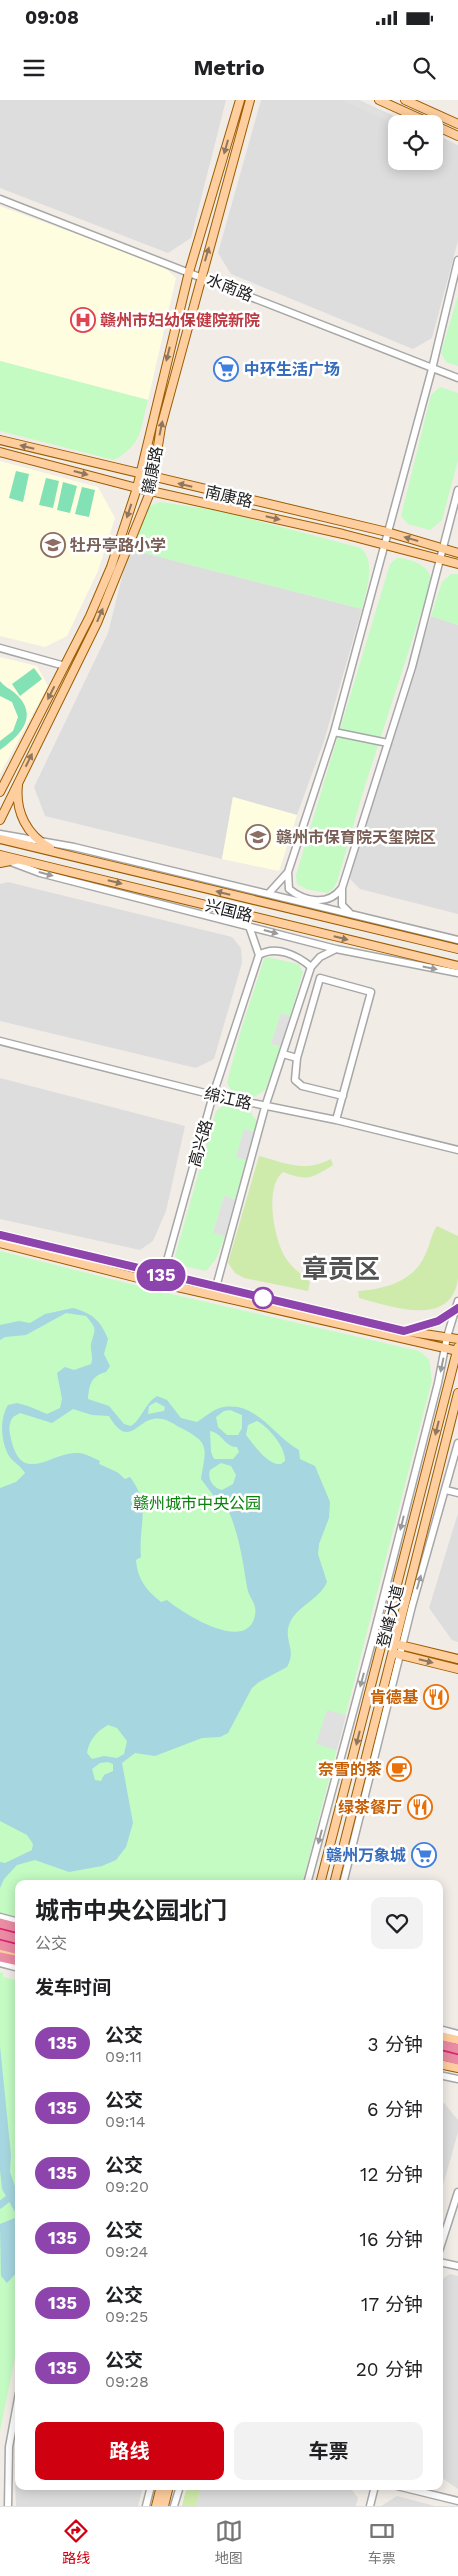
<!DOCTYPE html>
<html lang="zh">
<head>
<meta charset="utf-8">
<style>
	body { margin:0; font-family:"Work Sans","Noto Sans SC",sans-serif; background:#f2f2f2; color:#202124; height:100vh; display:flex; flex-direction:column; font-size:19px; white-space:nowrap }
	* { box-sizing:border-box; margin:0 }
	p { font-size:16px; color:#757577 }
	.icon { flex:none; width:28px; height:28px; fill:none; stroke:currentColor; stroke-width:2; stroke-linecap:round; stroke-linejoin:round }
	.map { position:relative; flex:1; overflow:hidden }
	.drawer { position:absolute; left:15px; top:1780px; width:428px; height:610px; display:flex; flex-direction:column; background:#fff; border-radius:10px; box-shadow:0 2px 12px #0003 }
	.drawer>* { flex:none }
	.badge { padding:0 10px; border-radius:16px; font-size:18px; line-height:32px }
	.tools { position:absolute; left:388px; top:15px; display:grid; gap:10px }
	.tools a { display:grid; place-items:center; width:55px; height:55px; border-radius:10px; background:#fff; box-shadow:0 2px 12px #0003; font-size:25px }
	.map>.badge { position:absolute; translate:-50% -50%; box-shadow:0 0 0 2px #fff }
	h2 { padding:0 20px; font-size:19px; line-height:45px }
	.round { display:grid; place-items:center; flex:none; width:52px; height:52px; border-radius:10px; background:#f2f2f2 }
	.summary { display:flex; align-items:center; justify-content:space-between; height:85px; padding:0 20px }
	h1 { font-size:24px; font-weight:700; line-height:38px }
	.primary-button { display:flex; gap:10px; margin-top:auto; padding:10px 20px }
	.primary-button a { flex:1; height:58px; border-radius:10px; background:#cf000f; color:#fff; font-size:20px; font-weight:700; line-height:58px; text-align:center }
	.primary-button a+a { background:#f2f2f2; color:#202124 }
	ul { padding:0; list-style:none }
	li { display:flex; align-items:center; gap:15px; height:65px; padding:0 20px }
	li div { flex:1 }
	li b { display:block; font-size:19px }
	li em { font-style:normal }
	li .badge { min-width:55px; font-weight:700; text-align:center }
	.status { display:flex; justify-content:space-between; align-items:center; height:35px; padding:0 25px; background:#fff; direction:ltr }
	.status svg { height:14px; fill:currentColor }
	header { display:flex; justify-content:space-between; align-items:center; height:65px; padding:0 20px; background:#fff; font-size:22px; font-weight:700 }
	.tab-bar { display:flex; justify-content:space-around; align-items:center; height:70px; border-top:1px solid #e0e0e0; background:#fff; font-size:14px; color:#757577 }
	.tab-bar a { display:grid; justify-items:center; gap:2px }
	.tab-bar .on { color:#cf000f }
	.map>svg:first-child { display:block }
	.residential { fill:#dedddd }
	.education { fill:#fffde0 }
	.grass { fill:#cfebab }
	.park { fill:#c3fbc3 }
	.pitch { fill:#83e1b6 }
	.parking { fill:#e0e0e0 }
	.water { fill:#a6d6df; fill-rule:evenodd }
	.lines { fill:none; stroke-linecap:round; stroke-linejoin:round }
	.canal { stroke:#a6d6df; stroke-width:7 }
	.minor-casing { stroke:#a7a7a7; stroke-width:9 }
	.major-casing { stroke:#9b5d00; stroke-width:10 }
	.highway-casing { stroke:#df2270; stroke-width:11 }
	.minor { stroke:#fff; stroke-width:6 }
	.major { stroke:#fece9e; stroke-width:8 }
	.highway { stroke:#e98ca4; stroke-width:9 }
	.oneway { fill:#8f775f }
	.oneway2 { fill:#9b9b9b }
	.line-casing { stroke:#fff; stroke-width:11 }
	.line { stroke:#8e44ad; stroke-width:8 }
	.stop-dot { fill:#fff; stroke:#8e44ad; stroke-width:2.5 }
	.labels { text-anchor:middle; stroke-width:5; stroke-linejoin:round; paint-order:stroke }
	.street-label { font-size:16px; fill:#202020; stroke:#fff }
	.health-label { font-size:16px; font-weight:bold; fill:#be3a42; stroke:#fff; text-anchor:start }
	.shop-label { font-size:16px; font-weight:bold; fill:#366cbe; stroke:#fff; text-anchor:start }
	.education-label { font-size:16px; font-weight:bold; fill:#785e54; stroke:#fff; text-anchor:start }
	.park-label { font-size:16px; fill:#09820b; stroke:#fff }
	.food-label { font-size:16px; font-weight:bold; fill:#c56008; stroke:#fff; text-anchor:end }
	.town-label { font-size:26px; font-weight:bold; fill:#535353; stroke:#fff }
</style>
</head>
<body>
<div class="status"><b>09:08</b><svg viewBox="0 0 49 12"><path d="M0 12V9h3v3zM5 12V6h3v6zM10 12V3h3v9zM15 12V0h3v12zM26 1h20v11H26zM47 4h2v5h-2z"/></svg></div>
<header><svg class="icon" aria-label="menu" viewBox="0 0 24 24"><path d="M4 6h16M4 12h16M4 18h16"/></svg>Metrio<svg class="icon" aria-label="search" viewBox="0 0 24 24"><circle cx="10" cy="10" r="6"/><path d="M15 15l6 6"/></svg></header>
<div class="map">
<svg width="458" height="2406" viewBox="0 0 458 2406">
	<rect width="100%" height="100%" fill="#f1ece6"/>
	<path class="residential" d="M0,0h226l-35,138 -23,15 -168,-65z
		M261,0h98l52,24h-15v37h38v-27l24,11v96l-26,97 -19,11 -182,-75 -13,-21z
		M129,449l233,60 -38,132 -27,74 -64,-18 -11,62 -177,-43 -11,-29 74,-154z
		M431,516l27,9v289l-98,-25 -12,-12z
		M8,782l224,55 9,11 1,15 -28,96 -18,9 -196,-47v-137z
		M0,978l185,48 -19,85 -13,30 -13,9 -140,-31z
		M458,1413v129l-6,-2 -23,-32z
		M439,2001l5,2 14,17v12l-19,68z
		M450,2174l8,2v213l-19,-13v-195z
		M19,2349v37h124l-5,20h-122l-1,-25z
		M201,2386h148l9,12 -2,8h-160z
		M397,2396l38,10h-54z"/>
	<path class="education" d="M0,106l163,60 13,12 -28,122 -148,-39z
		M0,361l98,26 17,31 -17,53 -31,65 -22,11 -45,-11z
		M0,557l37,9 11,20 -48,88z
		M233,697l64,18 -18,56 -57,-12z"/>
	<path class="grass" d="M259,1056c28,7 44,17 72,3l2,6c-22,14 -26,16 -50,7 -19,15 -9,66 2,85 6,10 16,17 25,25l-2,9 -64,-13 -9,-5 -7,-10z
		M437,1126l21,10c0,14 0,29 0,43 -7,50 -68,27 -99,19l-1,-7c27,-2 55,-9 67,-36 5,-9 6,-21 12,-29z
		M187,2386h14l-5,20h-14z"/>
	<path class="park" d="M458,195v71l-12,-4 -5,-9z
		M0,261l148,39c-8,29 -5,44 -34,60l-114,-29z
		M440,287l18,6v67l-16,60 -12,10 -22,-6 -7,-8 30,-121z
		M160,402l60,9 141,37c16,16 5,41 1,61l-233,-60 15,-41z
		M397,458c13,0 35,8 34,24l-68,210 -26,90 -4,7 -6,4 -21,-4 -9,-5 -1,-9 94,-311z
		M451,474h7v51l-27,-9 11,-34z
		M267,857l31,7 5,8 -13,44 -9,-2 -10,30 10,3 -16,43 -11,7 -22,-5 -5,-9 13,-50 24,-74z
		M223,1006l26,4 8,11 -2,11 -10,-3 -9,28 10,3 -11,39 -11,-3 -11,37 12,3 -9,23 -10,12 -26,-6 -5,-9 41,-145z
		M0,1151l154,39 265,61 10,8 3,21 -130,504h-283v33l-9,-2 -10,30z
		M0,1872l3,1v4l13,3 3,-3v361l-19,93z"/>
	<path class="pitch" d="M16,371l13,3 -6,28 -14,-4z
		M46,378l13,3 -6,27 -14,-3z
		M63,382l14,4 -7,27 -13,-3z
		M82,387l13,3 -6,27 -14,-3z
		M34,568l8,11 -22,17 -8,-12z
		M0,581c5,7 12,8 18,15 21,22 0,41 -18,54v-9l13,-10 5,-14 -6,-15 -12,-6z"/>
	<path class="parking" d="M342,0h14l52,24 -12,1z
		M281,913l9,3 -9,31 -10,-3z
		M244,1029l11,3 -9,28 -10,-3z
		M224,1096l11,3 -10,37 -12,-3z
		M327,1610l19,5 -9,35 -21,-6z"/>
	<path class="water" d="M73,1208c19,5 28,13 35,31l-4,15 6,12 -4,6c-15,4 -17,13 -18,27l21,7 15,18 7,2c12,-8 13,-22 26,-30l10,4 14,18 16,4c8,-5 18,-14 27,-15 33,-5 50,29 75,43l1,9 15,7 15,36 -1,16 -10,26 -1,10 9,28c-8,19 -35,25 -39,47 -2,15 8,21 -1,38l-28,15 -7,6 -24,45 -8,4 -18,1 -47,18 -20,-3 -13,10 11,60 -7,24 -10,13 -14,6 -33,6 -34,-12 -18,5 -13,14 -4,9v-26l5,1 27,-13 1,-6 -6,-9 -27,-14v-333l16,-6 9,-9c-5,-8 -12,-11 -16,-17 -9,-16 -9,-38 -1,-51l9,-2 11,3 19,8 13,-6 2,-9 -5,-26 8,-6 9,3 17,-6c3,-7 -1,-13 0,-20 4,-16 7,-14 -5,-28l-20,-3 -40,22 -21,2 -5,3v-15l19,-4 11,2 15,-9zM156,1302l9,5 -1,4 -16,3 1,-8zM73,1309l19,6 17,1c19,33 28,5 44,3 10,-2 18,3 26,8 32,16 27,20 22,52l12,16 9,3c16,28 20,58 25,89 2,13 12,16 7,32 -11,33 -73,-7 -87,-19l-6,2c-14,-11 -24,-23 -25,-42l5,-3c-3,-33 11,-51 -11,-80l-5,2 -8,-7 -18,-8 1,-3c-7,-3 -15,-8 -22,-8 -26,-2 -56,34 -67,-14 -2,-9 -3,-14 2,-22l7,-4 32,10zM224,1311l6,-1 12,5v13l-4,7h-11l-9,-8 -2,-10zM257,1321c12,6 29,27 28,40l-4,3c-13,2 -27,-19 -35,-29l2,-10zM210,1331c12,2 15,16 27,16l2,5 -6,7h-19l-3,-7zM221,1363l10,3 5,9 -3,9 -11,6c-9,-2 -15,-11 -12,-20zM108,1625l9,3 10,13 -3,13 -7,4 -13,-2 -12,3 -5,-6c2,-13 10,-22 21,-28zM108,1662l5,2v7l-9,4 -3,6 -6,-1 -3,-11 8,-6z
		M0,1946l11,109 -1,17 9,26v72l-12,13 -6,-7 -1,-52 15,-6 1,-4 -14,-25 -2,-19z"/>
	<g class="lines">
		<path class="canal" d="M0,2105l10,-8"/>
		<defs>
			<path id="minor" d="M0,99l458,179
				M0,548l65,18
				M334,632l54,11
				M0,734l74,13 384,93
				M8,761l32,12 296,76 122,24
				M288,772l1,17c16,13 39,17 52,0
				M269,793l19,-21 46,-140 98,-363 26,-109
				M349,812l-7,-7v-17l70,-221 46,-177
				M249,826l10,29
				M311,867l9,-10 16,-8
				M0,941l213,54 123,25 122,30
				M283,954l14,4
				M336,1020l35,-128 -51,-14 -23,80 -2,22 7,6 41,10
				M163,1175l50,-180 46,-140
				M216,1187l49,-180 46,-140c-14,-12 -35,-22 -52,-12
				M446,1390l12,3
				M307,1784l67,-250 64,-251 9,-46 11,-36
				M343,1784l69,-278 46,-163
				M0,1817l19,5
				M0,1863l19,5
				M439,1929l19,5
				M439,1975l19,4
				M439,2151l19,-59
				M439,2162l19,4
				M397,2386l61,15
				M8,2406l1,-59 10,-54
				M146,2406l5,-20
				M174,2406l6,-20
				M370,2406l5,-20"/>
			<path id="major" d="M379,0l53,24
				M405,0l53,24
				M434,25l24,11
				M0,340l387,92 71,21
				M0,352l137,36 206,46 115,30
				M18,685c-3,27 9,50 32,63
				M0,692l90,-176 21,-49 26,-79 52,-216 51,-172
				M0,720l97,-197 54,-133 10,-63 89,-327
				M0,739l458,110
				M0,755l458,111
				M0,763l15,-3
				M0,1135l404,96 54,8
				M0,1143l142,36 316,72
				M411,1230l27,-9 20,-13
				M396,1544l62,15
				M393,1553l65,16
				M320,1784l138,-537
				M334,1784l124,-491
				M0,1851l19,5
				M439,1936l19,4
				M439,1964l19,4
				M156,2406l5,-20
				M164,2406l5,-20"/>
			<path id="highway" d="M0,1823l19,5
				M0,1834l19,5
				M0,1845l19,5
				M0,1857l19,4
				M439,1944l19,5
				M439,1955l19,5"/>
		</defs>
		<use href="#minor" class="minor-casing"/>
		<use href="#major" class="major-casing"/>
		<use href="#highway" class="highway-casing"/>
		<use href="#minor" class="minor"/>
		<use href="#major" class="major"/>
		<use href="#highway" class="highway"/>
	</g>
	<defs><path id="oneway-solid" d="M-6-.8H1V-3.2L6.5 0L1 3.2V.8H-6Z" transform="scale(1.25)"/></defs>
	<g class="oneway">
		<use href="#oneway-solid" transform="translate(226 47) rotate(106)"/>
		<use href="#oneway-solid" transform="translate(207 154) rotate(-74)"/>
		<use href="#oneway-solid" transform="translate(168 254) rotate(104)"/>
		<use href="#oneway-solid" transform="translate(161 328) rotate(-78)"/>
		<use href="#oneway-solid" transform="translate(27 347) rotate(-166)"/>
		<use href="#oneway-solid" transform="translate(81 373) rotate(15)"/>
		<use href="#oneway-solid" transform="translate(185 385) rotate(-167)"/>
		<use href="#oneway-solid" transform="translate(129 411) rotate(108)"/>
		<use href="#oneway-solid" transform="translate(273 418) rotate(13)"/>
		<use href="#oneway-solid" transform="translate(411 439) rotate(-164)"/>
		<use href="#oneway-solid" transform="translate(100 515) rotate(-67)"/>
		<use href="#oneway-solid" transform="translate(51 593) rotate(117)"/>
		<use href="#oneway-solid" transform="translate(29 660) rotate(-64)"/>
		<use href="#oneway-solid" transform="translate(115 782) rotate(14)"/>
		<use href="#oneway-solid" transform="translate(223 793) rotate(-166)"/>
		<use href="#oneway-solid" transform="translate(341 838) rotate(14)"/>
		<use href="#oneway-solid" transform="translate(437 1328) rotate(104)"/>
		<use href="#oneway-solid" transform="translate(426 1561) rotate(14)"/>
		<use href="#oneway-solid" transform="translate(358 1638) rotate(104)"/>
	</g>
	<g class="oneway2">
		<use href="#oneway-solid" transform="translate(46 774) rotate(15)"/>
		<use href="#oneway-solid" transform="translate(271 832) rotate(15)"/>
		<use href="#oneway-solid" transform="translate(430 868) rotate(11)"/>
		<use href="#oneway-solid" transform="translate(442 1265) rotate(102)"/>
		<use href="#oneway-solid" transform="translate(402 1423) rotate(104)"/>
		<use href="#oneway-solid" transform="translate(419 1482) rotate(-74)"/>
		<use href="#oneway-solid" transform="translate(362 1580) rotate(105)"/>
		<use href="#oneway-solid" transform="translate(320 1737) rotate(105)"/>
	</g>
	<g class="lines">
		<defs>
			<path id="line" d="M0,1135l404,96 34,-10 20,-13"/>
		</defs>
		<use href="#line" class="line-casing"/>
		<use href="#line" class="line"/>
	</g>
	<defs>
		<symbol id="hospital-ring" viewBox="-11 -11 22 22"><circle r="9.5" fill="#fff" stroke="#e0444e" stroke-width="1.5"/><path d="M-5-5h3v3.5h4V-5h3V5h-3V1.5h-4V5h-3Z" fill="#e0444e"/></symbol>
		<symbol id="supermarket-ring" viewBox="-11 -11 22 22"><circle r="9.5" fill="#fff" stroke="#3f7fe0" stroke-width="1.5"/><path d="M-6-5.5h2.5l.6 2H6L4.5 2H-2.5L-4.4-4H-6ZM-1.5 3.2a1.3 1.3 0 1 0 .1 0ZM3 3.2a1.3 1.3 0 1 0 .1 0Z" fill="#3f7fe0"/></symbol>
		<symbol id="school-ring" viewBox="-11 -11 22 22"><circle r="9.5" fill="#fff" stroke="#8d6e63" stroke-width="1.5"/><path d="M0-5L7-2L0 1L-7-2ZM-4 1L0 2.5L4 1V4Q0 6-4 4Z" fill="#8d6e63"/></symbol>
		<symbol id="restaurant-ring" viewBox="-11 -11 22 22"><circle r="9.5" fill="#fff" stroke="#e8710a" stroke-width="1.5"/><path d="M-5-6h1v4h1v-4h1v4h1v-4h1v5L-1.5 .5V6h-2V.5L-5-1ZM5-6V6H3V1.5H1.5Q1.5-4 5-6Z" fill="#e8710a"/></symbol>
		<symbol id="cafe-ring" viewBox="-11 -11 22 22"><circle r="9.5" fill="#fff" stroke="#e8710a" stroke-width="1.5"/><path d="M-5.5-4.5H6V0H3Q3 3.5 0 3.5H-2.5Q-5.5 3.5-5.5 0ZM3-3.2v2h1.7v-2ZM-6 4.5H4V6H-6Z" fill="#e8710a"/></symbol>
	</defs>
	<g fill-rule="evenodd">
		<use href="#hospital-ring" x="69" y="206" width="28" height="28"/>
		<use href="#supermarket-ring" x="212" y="255" width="28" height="28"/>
		<use href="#school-ring" x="39" y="431" width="28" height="28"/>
		<use href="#school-ring" x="244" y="723" width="28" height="28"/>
		<use href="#restaurant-ring" x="422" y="1583" width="28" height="28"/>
		<use href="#cafe-ring" x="385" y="1655" width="28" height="28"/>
		<use href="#restaurant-ring" x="406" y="1693" width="28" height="28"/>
		<use href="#supermarket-ring" x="410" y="1741" width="28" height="28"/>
	</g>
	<circle class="stop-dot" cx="263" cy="1198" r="10"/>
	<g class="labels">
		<g class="street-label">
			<text transform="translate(230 187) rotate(22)" y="6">水南路</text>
			<text transform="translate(152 370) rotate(-79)" y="6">赣康路</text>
			<text transform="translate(229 396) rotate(13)" y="6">南康路</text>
			<text transform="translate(229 810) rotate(14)" y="6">兴国路</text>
			<text transform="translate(228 998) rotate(13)" y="6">绵江路</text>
			<text transform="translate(200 1043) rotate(-74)" y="6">高兴路</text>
			<text transform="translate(390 1516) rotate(-76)" y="6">登峰大道</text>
		</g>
		<g class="health-label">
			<text x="100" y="226">赣州市妇幼保健院新院</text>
		</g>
		<g class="shop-label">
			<text x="244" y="275">中环生活广场</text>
			<text x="406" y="1761" text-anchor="end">赣州万象城</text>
		</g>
		<g class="education-label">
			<text x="70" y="451">牡丹亭路小学</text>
			<text x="276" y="743">赣州市保育院天玺院区</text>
		</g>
		<g class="park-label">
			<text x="197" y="1409">赣州城市中央公园</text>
		</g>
		<g class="food-label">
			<text x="418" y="1603">肯德基</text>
			<text x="382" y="1675">奈雪的茶</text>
			<text x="402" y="1713">绿茶餐厅</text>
		</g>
		<g class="town-label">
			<text x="341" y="1178">章贡区</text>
		</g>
	</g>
</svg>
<div class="tools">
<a><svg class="icon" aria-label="locate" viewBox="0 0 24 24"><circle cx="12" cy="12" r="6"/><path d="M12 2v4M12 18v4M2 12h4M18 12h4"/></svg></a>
</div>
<b class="badge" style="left:161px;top:1175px;background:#8e44ad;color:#fff">135</b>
<section class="drawer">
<div class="summary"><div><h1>城市中央公园北门</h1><p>公交</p></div><a class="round"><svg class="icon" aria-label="heart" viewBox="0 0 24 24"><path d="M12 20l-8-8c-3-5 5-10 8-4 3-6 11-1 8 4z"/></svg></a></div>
<h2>发车时间</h2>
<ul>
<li><span class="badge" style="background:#8e44ad;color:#fff">135</span><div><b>公交</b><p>09:11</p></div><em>3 分钟</em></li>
<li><span class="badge" style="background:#8e44ad;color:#fff">135</span><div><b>公交</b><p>09:14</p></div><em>6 分钟</em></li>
<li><span class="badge" style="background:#8e44ad;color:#fff">135</span><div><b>公交</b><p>09:20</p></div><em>12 分钟</em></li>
<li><span class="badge" style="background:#8e44ad;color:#fff">135</span><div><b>公交</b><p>09:24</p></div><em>16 分钟</em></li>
<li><span class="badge" style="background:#8e44ad;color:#fff">135</span><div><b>公交</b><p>09:25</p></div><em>17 分钟</em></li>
<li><span class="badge" style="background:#8e44ad;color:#fff">135</span><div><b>公交</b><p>09:28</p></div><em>20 分钟</em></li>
</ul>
<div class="primary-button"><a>路线</a><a>车票</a></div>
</section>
</div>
<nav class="tab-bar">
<a class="on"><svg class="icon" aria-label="directions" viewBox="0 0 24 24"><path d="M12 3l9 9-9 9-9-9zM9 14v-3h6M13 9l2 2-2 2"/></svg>路线</a>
<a><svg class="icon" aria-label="map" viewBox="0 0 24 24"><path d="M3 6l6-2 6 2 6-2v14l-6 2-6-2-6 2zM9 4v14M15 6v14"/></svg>地图</a>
<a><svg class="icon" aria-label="tickets" viewBox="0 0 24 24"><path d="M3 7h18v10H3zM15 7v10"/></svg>车票</a>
</nav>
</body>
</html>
